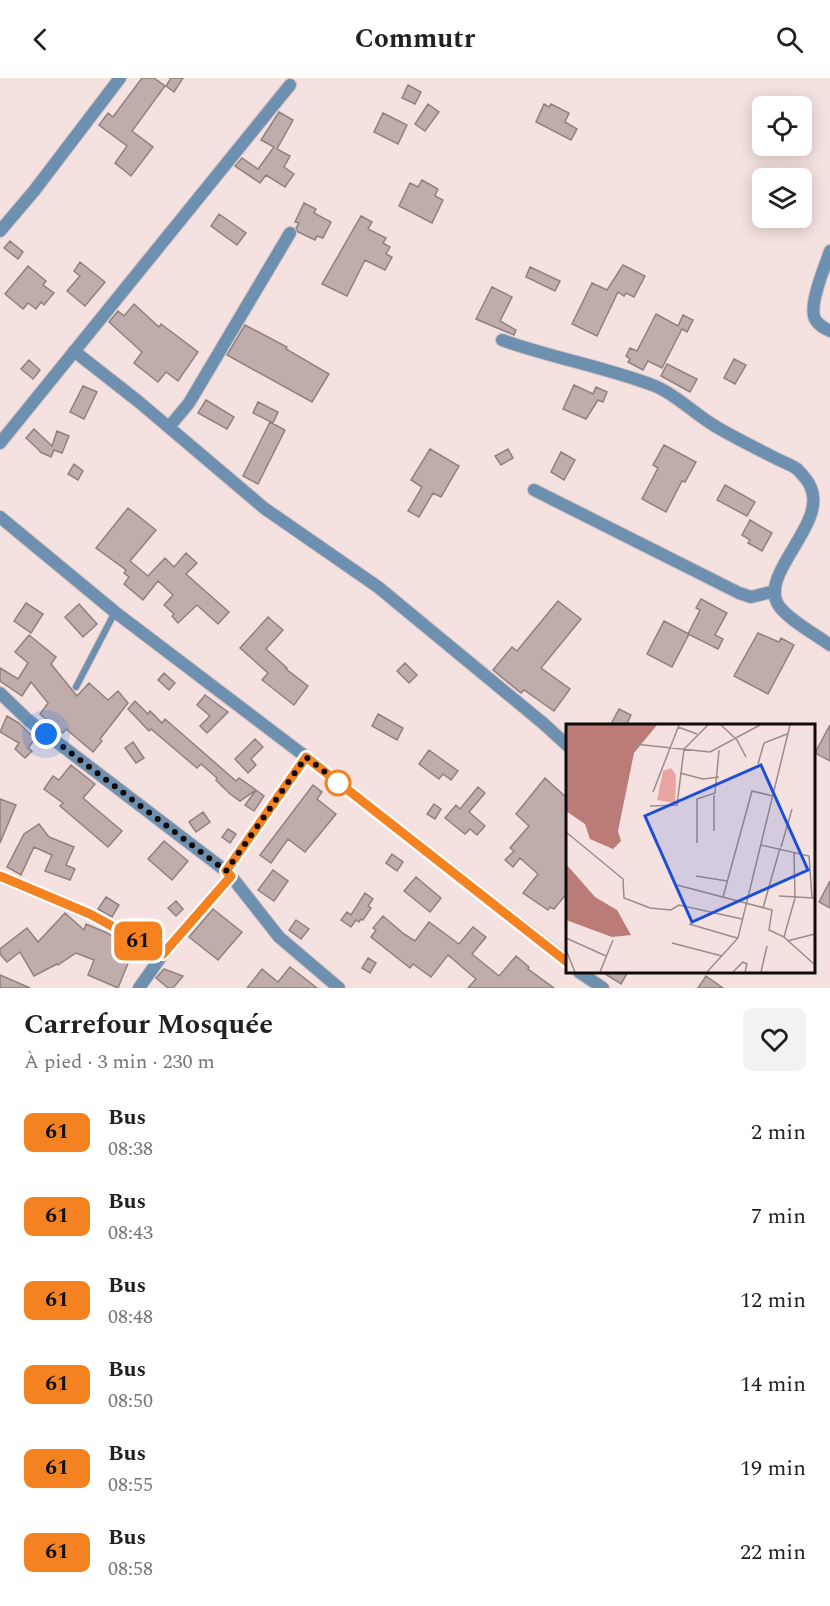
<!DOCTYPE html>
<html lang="fr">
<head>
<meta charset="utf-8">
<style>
	body { margin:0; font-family:Spectral,serif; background:#f2f2f2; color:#202124; height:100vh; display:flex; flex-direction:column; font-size:22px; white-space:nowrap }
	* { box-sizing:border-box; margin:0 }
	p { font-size:20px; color:#757577 }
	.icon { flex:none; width:33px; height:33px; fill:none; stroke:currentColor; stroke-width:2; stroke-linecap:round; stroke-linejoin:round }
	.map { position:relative; height:910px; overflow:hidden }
	.drawer { display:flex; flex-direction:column; background:#fff; flex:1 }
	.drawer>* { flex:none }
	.badge { padding:0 12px; border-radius:9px; font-size:21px; line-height:39px }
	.fabs { position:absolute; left:752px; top:18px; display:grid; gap:12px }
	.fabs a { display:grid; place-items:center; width:60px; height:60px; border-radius:9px; background:#fff; box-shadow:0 3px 15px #0003; font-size:30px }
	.you { position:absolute; width:30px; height:30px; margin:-15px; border:4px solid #fff; border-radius:50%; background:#1a73e8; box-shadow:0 0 0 9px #1a73e833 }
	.map>.badge { position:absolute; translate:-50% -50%; box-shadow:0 0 0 3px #fff }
	.round { display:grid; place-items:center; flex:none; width:63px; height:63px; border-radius:9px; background:#f2f2f2 }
	.summary { display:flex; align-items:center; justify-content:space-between; height:102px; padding:0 24px }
	h1 { font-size:28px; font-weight:700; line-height:45px }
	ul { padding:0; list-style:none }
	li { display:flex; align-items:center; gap:18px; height:84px; padding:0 24px }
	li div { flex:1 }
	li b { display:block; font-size:22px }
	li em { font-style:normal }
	li .badge { min-width:66px; font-weight:700; text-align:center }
	header { display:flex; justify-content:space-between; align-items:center; height:78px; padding:0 24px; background:#fff; font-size:27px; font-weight:700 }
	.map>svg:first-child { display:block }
	.building { fill:#bfacab; stroke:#91807e; stroke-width:1.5 }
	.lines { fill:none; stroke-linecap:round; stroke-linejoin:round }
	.lane-casing { stroke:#d0bfbe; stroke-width:8 }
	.street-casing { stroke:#d0bfbe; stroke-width:14 }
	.lane { stroke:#6d90b1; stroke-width:6 }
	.street { stroke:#6d90b1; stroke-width:12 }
	.line-casing { stroke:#fff; stroke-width:14 }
	.line { stroke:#f58220; stroke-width:9 }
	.walk { stroke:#100a09; stroke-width:6; stroke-dasharray:0 10.8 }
	.stop-dot { fill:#fff; stroke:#f58220; stroke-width:3 }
	.inset-road { fill:none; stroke:#998c8a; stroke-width:1.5 }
	.view { fill:#1d4ed8; fill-opacity:0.15; stroke:#1d4ed8; stroke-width:3 }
	.inset-edge { fill:none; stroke:#100a09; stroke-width:3 }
</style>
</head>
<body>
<header><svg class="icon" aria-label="back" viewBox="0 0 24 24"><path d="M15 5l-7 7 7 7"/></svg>Commutr<svg class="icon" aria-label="search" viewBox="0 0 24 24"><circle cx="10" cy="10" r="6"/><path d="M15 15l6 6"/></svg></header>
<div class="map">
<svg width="830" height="910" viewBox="0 0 830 910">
	<rect width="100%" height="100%" fill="#f5e2e0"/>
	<path class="building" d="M142,0h12l11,8 -33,45 21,16 -22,29 -16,-13 12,-17 -28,-21 9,-12 5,4z
		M171,0h12l-9,14 -8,-6z
		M408,7l13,7 -6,12 -13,-6z
		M428,26l11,8 -14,19 -10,-7z
		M544,26l5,3 2,-3 18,9 -4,9 12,7 -6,11 -35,-18z
		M279,34l14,8 -16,29 13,7 -6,11 10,7 -9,13 -19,-12 -6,8 -25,-17 7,-8 16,11 16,-22 -13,-7z
		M383,35l24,12 -9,19 -24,-12z
		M422,102l16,9 -3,7 8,4 -11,23 -33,-17 11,-23 8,4z
		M304,125l12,6 -2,4 17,9 -8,16 -6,-2 -2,4 -17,-8 -2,-4 3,-5 -4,-1z
		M219,136l27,19 -9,12 -26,-19z
		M361,138l11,6 -4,7 18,9 -3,5 7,4 -4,7 6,3 -7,13 -20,-10 -18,36 -25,-12z
		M10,163l13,11 -5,7 -14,-11z
		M80,184l25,20 -20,24 -18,-15 13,-15 -6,-5z
		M623,187l22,11 -11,21 -8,-4 -2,3 -6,-4 -21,44 -25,-12 20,-41 15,7z
		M28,188l18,15 -3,4 11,8 -10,12 -3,-3 -5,7 -8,-6 -5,6 -18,-15z
		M530,189l30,14 -5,10 -29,-14z
		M492,209l20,10 -12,24 16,9 -2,5 -38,-16z
		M134,226l25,23 2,-3 37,28 -20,29 -12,-9 -8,10 -24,-19 8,-11 -33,-30 9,-11 6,5z
		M656,236l22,12 5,-11 10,5 -6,12 -5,-3 -20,39 -14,-7 -5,9 -15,-8 2,-3 -4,-3 4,-8 7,3z
		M245,247l42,22 -1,2 43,25 -17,28 -85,-47z
		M734,281l12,6 -11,19 -11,-6z
		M29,282l11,10 -7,9 -12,-10z
		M667,286l30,15 -7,13 -29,-16z
		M574,307l19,9 3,-7 11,5 -4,10 -5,-2 -12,19 -23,-10z
		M83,308l14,6 -13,27 -14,-7z
		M206,322l28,17 -7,12 -29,-16z
		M258,324l20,10 -5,11 -20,-10z
		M270,344l15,8 -27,54 -15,-8z
		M34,351l18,17 5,-15 12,5 -7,17 -8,-3 -3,7 -11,-5v-1l-14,-13z
		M664,367l32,17 -11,20 -3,-1 -16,31 -24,-13 16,-31 -5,-3z
		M430,371l29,17 -18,31 -8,-4 -14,24 -11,-6 14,-24 -11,-7z
		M508,371l5,9 -12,7 -6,-9z
		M561,374l14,8 -11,20 -13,-8z
		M74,386l9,7 -5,9 -10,-6z
		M725,407l30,17 -8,14 -30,-16z
		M128,430l28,22 -26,31 18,15 17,-18 9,9 12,-14 11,10 -11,11 43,38 -11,12 -21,-19 -19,18 -6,-7 2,-2 -10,-9 9,-10 -15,-14 -15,19 -19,-16 5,-7 -5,-4 2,-3 -30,-22z
		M750,442l22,13 -10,18 -14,-8 2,-3 -8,-5z
		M701,521l26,14 -12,22 8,4 -5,10 -30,-15 12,-24 -4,-2z
		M558,523l23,18 -40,49 29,21 -16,22 -30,-21 -3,3 -28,-23 19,-23 5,4z
		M26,525l17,11 -12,19 -17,-12z
		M79,526l18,20 -14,13 -18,-20z
		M268,539l15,13 -17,19 21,19 -1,1 22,17 -14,19 -32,-25 6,-7 -28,-25z
		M664,543l25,13 -17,33 -25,-13z
		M758,555l21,9 2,-4 13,7 -26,49 -34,-18z
		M29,557l27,22 -5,7 26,32 12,-13 19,17 10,-9 10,12 -28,36 2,2 -9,11 -27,-23 -3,4 -23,-19 8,-11 -17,-21 -9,14 -22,-15v-13l18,11 10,-16 -13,-11z
		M405,585l12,12 -8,8 -12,-12z
		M164,595l11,10 -6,7 -11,-10z
		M205,617l23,17 -21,21 -7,-7 10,-10 -13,-11z
		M135,623l13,13 2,-3 12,12 3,-4 71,62 3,-3 17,12 -16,11 -10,-7 -14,-14 1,-2 -16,-14 -4,4 -46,-39 -2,2 -21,-22z
		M619,631l12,6 -5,11h-16z
		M378,636l25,14 -6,12 -25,-14z
		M7,638l12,7 16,16 -7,9 4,3 -7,7 -10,-9 4,-6 -19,-11z
		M830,647v36l-15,-8z
		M255,661l8,8 -12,12 5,6 -8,8 -13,-14z
		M133,664l11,16 -8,5 -11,-15z
		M429,672l29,21 -7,9 -8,-6 -4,5 -20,-15z
		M71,687l24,19 -12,14 39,33 -14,16 -48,-41 3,-3 -19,-14 9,-13 6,4z
		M545,700l22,20v95l-13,16 -4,-2 -2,3 -25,-17 15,-19 -18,-16 -7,9 -8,-7 9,-9 -4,-3 19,-22 -13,-12z
		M313,707l9,7 -5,7 19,15 -31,38 -17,-13 -17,24 -11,-8z
		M478,709l7,6 -16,19 16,14 -8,9 -7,-6 -5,5 -20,-16 11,-13 4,4z
		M256,712l8,6 -10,15 -9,-6z
		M0,721l16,6 -16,38z
		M434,726l7,5 -6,10 -8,-5z
		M203,734l7,10 -14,10 -7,-10z
		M39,746l10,13 25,10 -8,18 9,4 -5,11 -25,-9 7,-16 -18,-8 -13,28 -14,-8 17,-33z
		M228,751l8,5 -6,9 -8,-6z
		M164,763l24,20 -16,19 -24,-21z
		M392,776l11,8 -6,9 -11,-8z
		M273,792l15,11 -14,20 -16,-11z
		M416,799l25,21 -11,14 -26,-21z
		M830,803v27l-11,-6z
		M365,815l8,6 -5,7 3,2 -8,12 -2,-1 -2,3 -3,-2 -5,7 -10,-7 6,-8 4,3z
		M106,819l13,8 -7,12 -14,-8z
		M176,823l7,8 -7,7 -8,-8z
		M213,831l29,23 -24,28 -29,-23z
		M65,835l19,17 2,-6 19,8 23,12 -4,9 7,3 -13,32 -30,-13 6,-15 -18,-7 -18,12 -1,-1 -23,12 -14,-24 -13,10 -7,-8v-5l27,-21 11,14z
		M383,838l21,18 11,7 14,-19 30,22 14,-17 13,10 -14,17 27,22 17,-20 13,11 -1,2 26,19h-86l8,-9 -28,-24 -17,22 -18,-13 -3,4 -39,-31 5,-7 -3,-2z
		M296,842l13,9 -8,10 -12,-9z
		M368,880l8,5 -6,10 -8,-5z
		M290,889l27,21h-70l15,-19 16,13z
		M164,891l19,7 -10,12h-5l-12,-10z
		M602,894h26l-7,12z
		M0,897l30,13h-30z
		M706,898l17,12h-25z"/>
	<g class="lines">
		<defs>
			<path id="lane" d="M76,609l39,-75"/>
			<path id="street" d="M0,153l34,-40 86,-113
				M830,173c-5,16 -22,54 -15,68 3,6 9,9 15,12
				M502,262c50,18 104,27 153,46 24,10 42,31 65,43 19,11 38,20 57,30 6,3 15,6 20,10 4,4 12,13 14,19 16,37 -54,87 -32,118 10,14 36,28 51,39
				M74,273l65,51 125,106 114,79 166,137 24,22
				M169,349l20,-24 101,-170
				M0,365l290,-358
				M534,412l205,103 12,4 24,-6
				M0,439l115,95 191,145 262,205
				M0,615l28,27 198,151 5,5 -68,78 -24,34
				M226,793l80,-114
				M0,798l90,38 73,40
				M231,798l48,61 60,51
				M579,894l24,16"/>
		</defs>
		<use href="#lane" class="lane-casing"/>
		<use href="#street" class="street-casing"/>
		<use href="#lane" class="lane"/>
		<use href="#street" class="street"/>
	</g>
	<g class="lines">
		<defs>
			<path id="line" d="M0,798l90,38 73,40 68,-78 -5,-5 80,-114 261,205"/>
		</defs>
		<use href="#line" class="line-casing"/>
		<use href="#line" class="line"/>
		<path class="walk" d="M46,656l180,137 80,-114 37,29 -5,-3"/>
	</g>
	<circle class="stop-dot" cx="338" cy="705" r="12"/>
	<g transform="translate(566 646)">
		<rect width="249" height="249" fill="#f5e2e0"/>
		<path d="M105,44l5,7 -1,28 -18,-3 6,-29z" fill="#e8a5a1"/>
		<path d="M0,1h91l-23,28 -16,78 3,10 -8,8 -23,-10 -5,-15 -19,-13zM0,140l29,33 22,13 14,25 -19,2 -46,-17z" fill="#bb7b77"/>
		<path class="inset-road" d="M155,1l16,15 9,17M112,3l19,7M68,20l76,8 50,-27M192,40l6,-21 23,-9M114,49l23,6 16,-2M87,68l26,-67M148,71v36M84,82l27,-1 7,-56 24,-24M0,108l57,47 1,19 26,10 21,2 8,-5 63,14M131,119v-44l18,-6 4,-43M195,121l48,11 3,42M215,123l11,-38M228,128l1,46 -11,39 31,28M130,152l31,5M111,161l95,25 -3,20 15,7M213,172l35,2M157,173l29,-106 21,5M197,184l17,-60M123,200l48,14M0,214l40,18M221,217l28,-7M106,219l50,13M0,226l9,22M34,248l13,-32M141,248l31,-34 52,-213M167,248l10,-10 4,2 -2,8M195,248l6,-26"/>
		<path class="view" d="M195,41l47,105 -116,52 -47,-106z"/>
		<rect width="249" height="249" class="inset-edge"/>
	</g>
</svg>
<div class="fabs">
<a><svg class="icon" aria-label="locate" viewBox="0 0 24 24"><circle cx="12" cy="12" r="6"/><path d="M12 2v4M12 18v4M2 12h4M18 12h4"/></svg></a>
<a><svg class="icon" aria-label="layers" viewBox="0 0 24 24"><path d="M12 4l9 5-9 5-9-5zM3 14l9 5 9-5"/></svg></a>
</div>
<div class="you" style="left:46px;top:656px"></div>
<b class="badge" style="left:138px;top:863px;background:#f58220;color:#111">61</b>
</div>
<section class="drawer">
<div class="summary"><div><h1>Carrefour Mosquée</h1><p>À pied · 3 min · 230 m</p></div><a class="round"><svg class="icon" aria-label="heart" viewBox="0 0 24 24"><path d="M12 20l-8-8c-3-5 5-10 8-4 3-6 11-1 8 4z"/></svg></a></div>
<ul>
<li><span class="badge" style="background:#f58220;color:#111">61</span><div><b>Bus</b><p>08:38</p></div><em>2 min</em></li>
<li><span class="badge" style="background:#f58220;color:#111">61</span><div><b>Bus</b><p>08:43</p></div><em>7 min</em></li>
<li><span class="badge" style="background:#f58220;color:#111">61</span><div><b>Bus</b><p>08:48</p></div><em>12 min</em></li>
<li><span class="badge" style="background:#f58220;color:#111">61</span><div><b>Bus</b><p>08:50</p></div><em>14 min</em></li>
<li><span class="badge" style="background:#f58220;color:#111">61</span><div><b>Bus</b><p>08:55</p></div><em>19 min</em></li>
<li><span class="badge" style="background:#f58220;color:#111">61</span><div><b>Bus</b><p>08:58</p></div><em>22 min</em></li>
</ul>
</section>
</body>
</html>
